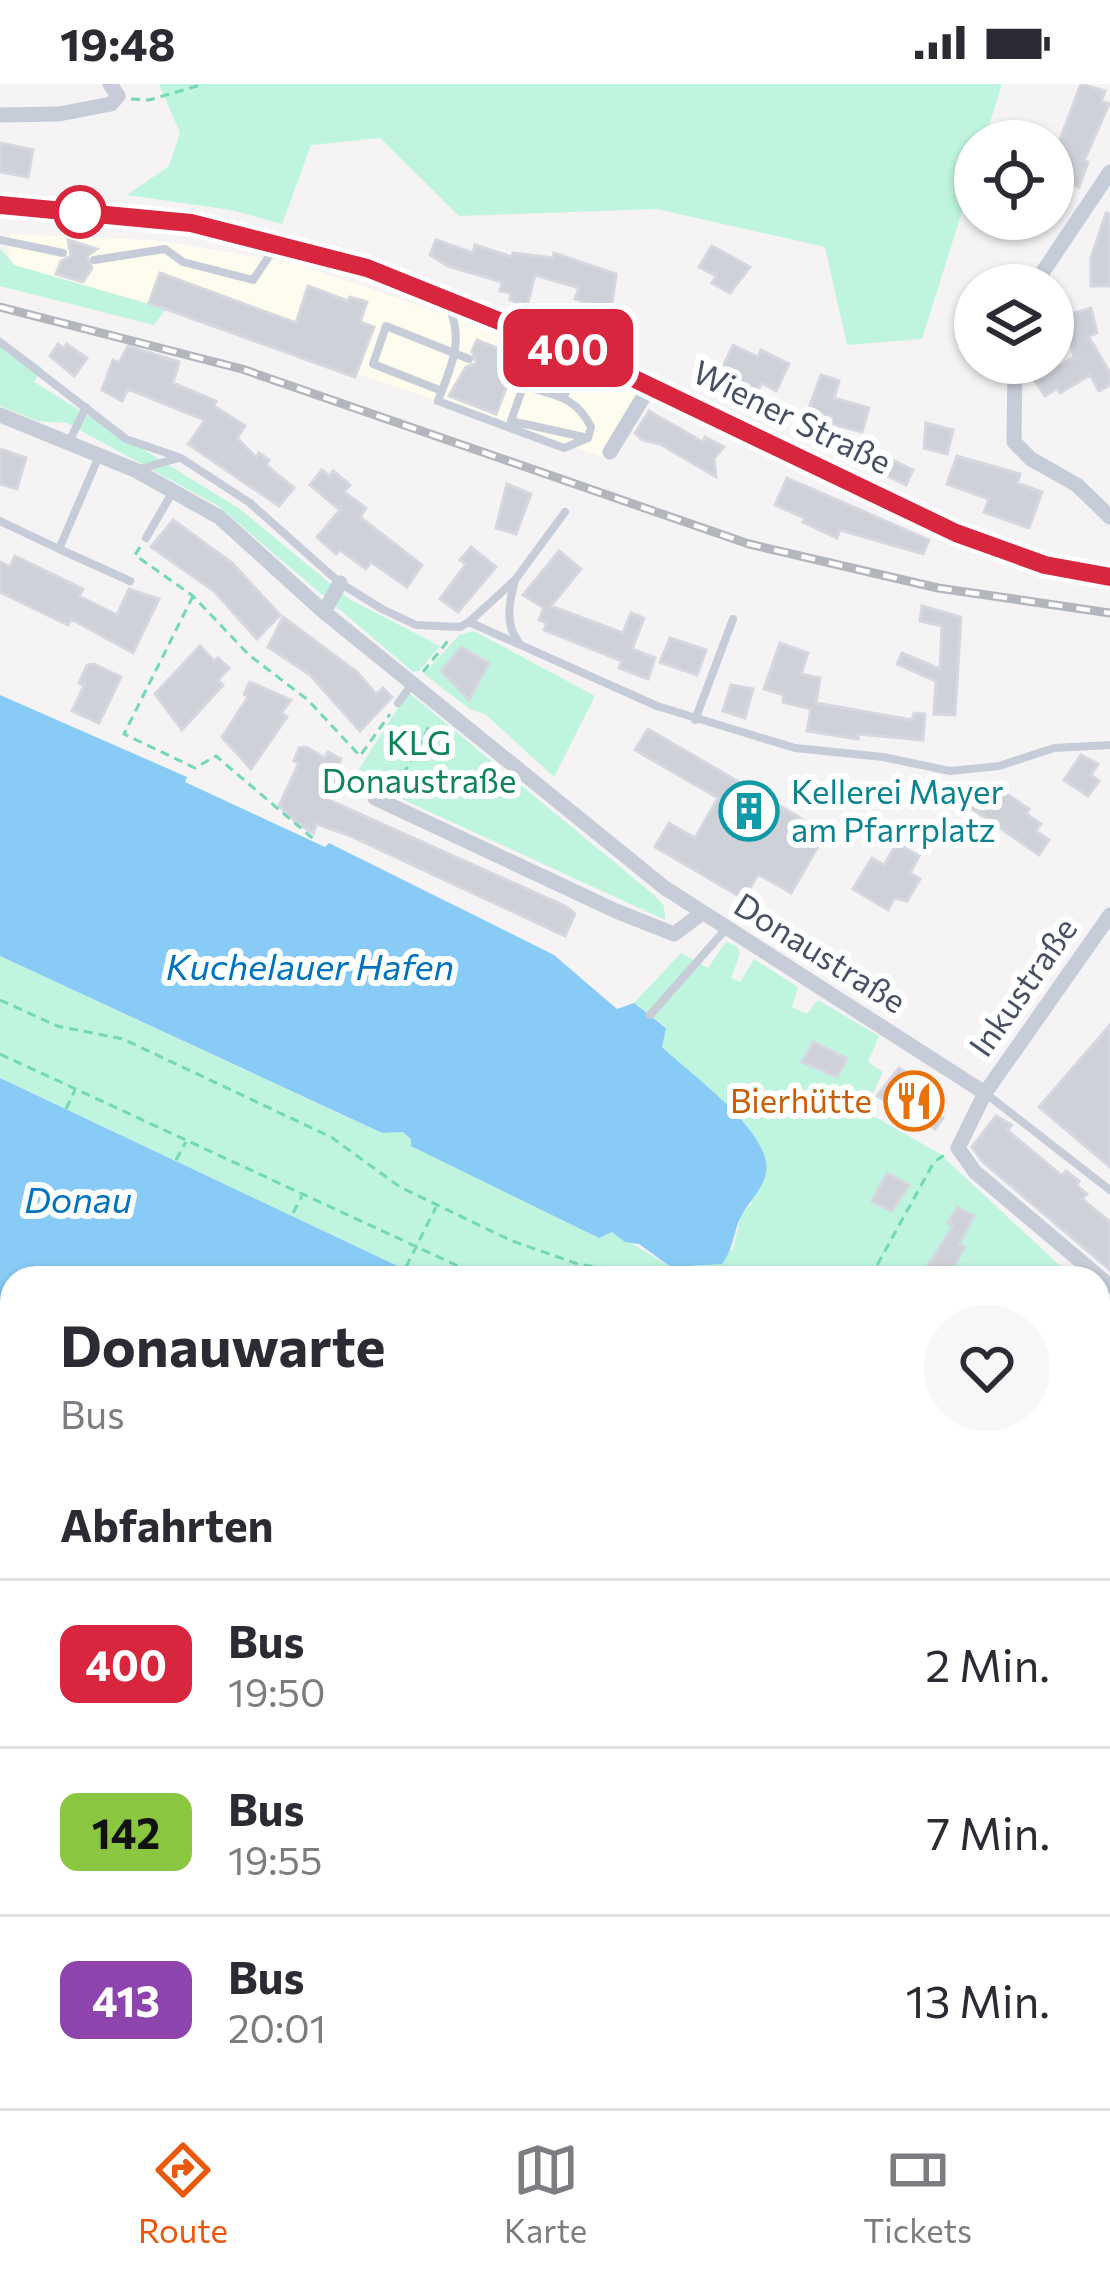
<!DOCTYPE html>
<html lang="de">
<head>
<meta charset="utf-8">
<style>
	body { margin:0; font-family:Commissioner,sans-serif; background:#f7f7f7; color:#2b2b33; height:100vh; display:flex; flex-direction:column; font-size:45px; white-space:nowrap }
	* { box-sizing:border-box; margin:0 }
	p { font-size:39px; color:#7c7c81 }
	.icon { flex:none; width:66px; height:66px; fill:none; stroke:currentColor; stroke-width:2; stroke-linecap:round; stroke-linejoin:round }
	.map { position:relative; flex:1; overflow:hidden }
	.side { position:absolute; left:0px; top:1182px; width:1110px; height:843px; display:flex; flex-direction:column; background:#fff; border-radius:36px 36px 0 0; box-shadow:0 3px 9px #0004 }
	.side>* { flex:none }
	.badge { padding:0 24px; border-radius:18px; font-size:42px; line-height:78px }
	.buttons { position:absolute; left:954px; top:36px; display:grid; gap:24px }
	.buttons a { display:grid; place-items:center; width:120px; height:120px; border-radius:50%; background:#fff; box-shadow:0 3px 9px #0004; font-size:60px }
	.map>.badge { position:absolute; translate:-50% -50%; box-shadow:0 0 0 6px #fff }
	h2 { padding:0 60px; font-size:45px; line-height:108px }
	.round { display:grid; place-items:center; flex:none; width:126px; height:126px; border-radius:63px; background:#f7f7f7 }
	.summary { display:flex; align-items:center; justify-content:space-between; height:204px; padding:0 60px }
	h1 { font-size:57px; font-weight:700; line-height:90px }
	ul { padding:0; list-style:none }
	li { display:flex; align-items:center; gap:36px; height:168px; padding:0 60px; border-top:3px solid #e1e1e2 }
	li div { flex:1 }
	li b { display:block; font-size:45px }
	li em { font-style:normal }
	li .badge { min-width:132px; font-weight:700; text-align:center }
	.status { display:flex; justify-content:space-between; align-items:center; height:84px; padding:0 60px; background:#fff; direction:ltr }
	.status svg { height:33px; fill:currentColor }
	.tabs { display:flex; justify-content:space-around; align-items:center; height:168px; border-top:3px solid #e1e1e2; background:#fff; font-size:33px; color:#7c7c81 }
	.tabs a { display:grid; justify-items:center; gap:6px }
	.tabs .current { color:#ea580c }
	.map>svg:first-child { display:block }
	.commercial { fill:#fefcee }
	.green { fill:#bff5de }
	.water { fill:#88cbf6 }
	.building { fill:#cfd1d8; stroke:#d6d7df; stroke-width:3 }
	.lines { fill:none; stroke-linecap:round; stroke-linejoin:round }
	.path { stroke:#72d8b8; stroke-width:3; stroke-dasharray:9 6; stroke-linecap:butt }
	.service { stroke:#c6ccd8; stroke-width:8 }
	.minor { stroke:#c6ccd8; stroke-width:15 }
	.primary { stroke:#b0bcd4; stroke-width:24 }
	.rail-casing { stroke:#b4b6be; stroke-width:9 }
	.rail { stroke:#fff; stroke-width:4.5; stroke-dasharray:14; stroke-linecap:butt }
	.line-casing { stroke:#fff; stroke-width:27 }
	.line { stroke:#d7263d; stroke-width:18 }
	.stop-dot { fill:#fff; stroke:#d7263d; stroke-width:6 }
	.labels { text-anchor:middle; stroke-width:12; stroke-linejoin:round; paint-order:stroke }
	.street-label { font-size:33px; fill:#485163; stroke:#fff }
	.park-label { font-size:33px; fill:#0d835e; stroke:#fff }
	.culture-label { font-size:33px; fill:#0d838f; stroke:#fff; text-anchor:start }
	.food-label { font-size:33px; fill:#c56008; stroke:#fff; text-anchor:end }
	.water-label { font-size:36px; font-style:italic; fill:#0073be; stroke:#fff }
</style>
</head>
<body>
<div class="status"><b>19:48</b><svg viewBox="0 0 49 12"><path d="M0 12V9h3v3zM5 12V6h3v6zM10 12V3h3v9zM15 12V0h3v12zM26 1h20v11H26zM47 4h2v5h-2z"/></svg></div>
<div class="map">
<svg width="1110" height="2024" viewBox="0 0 1110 2024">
	<rect width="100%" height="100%" fill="#f5f3f3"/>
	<path class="commercial" d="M10,150l144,6 140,23 222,75 127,56 -40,63 -437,-148 -152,-44 -6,-13z"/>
	<path class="green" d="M159,0h843l-18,57h-9v29l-53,169 -75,6 -22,-98 -168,-38 -198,7 -79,-78 -69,7 -29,79 -51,-14 -104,-15 42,-29 11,-33z
		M0,164l14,17 152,44 -12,16 -154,-39z
		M0,254l42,30 -8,14 206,127 109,90 91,47 -21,25 -6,1 -195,-166 -151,-83 -29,-2 -38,-15z
		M474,547l121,65 -41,81 -69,-63 -15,-5 -46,-35 35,-39z
		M408,608l246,203 10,11 1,14 -311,-143z
		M726,858l11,4 3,8 -9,24 9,4 14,-23 44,28 -6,20 15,7 11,-14 61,36 -11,26 15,10 -18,39 75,43 133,124h-650l-423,-200v-122l381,177 22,-1 196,106 13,-6 59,35 36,-2 26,-16 8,-34 11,-12 -80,-146 -10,-11 4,-19 -32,-24 47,-50 27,15z
		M0,1723l12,7v283h583l21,11h-616z"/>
	<path class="water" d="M0,611l187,82 -2,5 140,65 4,-4 225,112 63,54 17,-6 32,25 -4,19c26,25 112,86 104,126 -3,15 -15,27 -23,40 -10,16 -8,34 -21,51l-51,3 -32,-23 -14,-2 -13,-10 -13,6 -188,-92v-7l-8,-7 -21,1 -382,-177z
		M0,994l423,200h-411v535l-12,-6z
		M1098,1526l12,7v491h-494l-21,-11h503z"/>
	<path class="building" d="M1081,0l24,7 -4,10 8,3 -25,57 4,1 -9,25 -10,-4 -16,29v-54z
		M0,59l33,7 -5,27 -28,-5z
		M1106,129l4,1v72h-19v-28z
		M68,156l29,9 -10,7 5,12 -9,14 -27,-8 5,-13 10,-5z
		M436,156l37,13 2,-8 37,12 1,-4 40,5 1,-5 62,21 -5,39 -36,-14 4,-11 -44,-13 -8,31 -17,-6 1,-7 -11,-2 2,-9 -54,-16 -18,-11z
		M712,162l38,21 -20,26 -18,-10 4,-7 -17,-9z
		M160,189l136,50 12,-37 40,15 2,-4 17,5 -7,20 14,5 -19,50 -206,-74z
		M1091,224l6,25 -9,3 22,37v12l-11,6 -9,-16 -30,18 -3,-5 -12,8 -10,-15 39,-24 -11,-41z
		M477,256l42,17 -7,15 -11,6 5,10 -10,26 -47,-18 17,-29 10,-4 -4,-12z
		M58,260l6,4 3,-4 20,14 -13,18 -24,-20z
		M733,261l25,12 3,-7 28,14 -13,27 -14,-8 -9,15 -11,-5 3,-6 -26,-12z
		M128,262l51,16 -6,21 43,18 -2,5 31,20 -8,12 19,19 3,-4 10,7 -3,5 28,23 -15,18 -91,-62 17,-24 -77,-31 -6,12 -20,-11 11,-30 6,3z
		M821,291l18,6 -5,17 35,10 -7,24 -30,-8 1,-7 -25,-6z
		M649,327l54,31 2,-5 19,10 -10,11 2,19 -56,-33 -18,-4 -7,-7z
		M926,339l27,7 -6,24 -23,-6z
		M0,365l26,9 -9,31 -17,-5z
		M870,365l43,21 -7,15 -43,-21z
		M957,372l63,18 -3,9 25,9 -13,36 -45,-16 5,-13 -42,-15z
		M322,386l7,6 4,-5 17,14 -6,7 22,16 -6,9 62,48 -15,22 -36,-25 -5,7 -26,-19 -4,4 -19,-17 23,-27 -30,-25z
		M787,394l142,62 -6,14 -83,-24 -3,8 -34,-16 2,-4 -30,-13z
		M507,400l24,10 -15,40 -20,-6z
		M173,436l59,43 48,52 -23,24 -43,-48 -63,-44z
		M471,463l25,20 -38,45 -18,-13 26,-35 -6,-4z
		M559,467l22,18 -30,37 72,27 8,-20 13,5 -12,31 23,9 -7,21 -29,-11 3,-7 -78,-31 3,-7 -8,-3 5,-12 -21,-13z
		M15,472l68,33 -4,7 38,19 12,-26 30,10 -26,54 -62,-34 -3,6 -68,-33v-30l10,5z
		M922,522l39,11 -6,98 -21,-1 2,-33 -39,-17 5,-11 38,16 2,-43 -22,-5z
		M283,533l74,55 19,22 7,-6 9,9 -32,34 -50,-56 -42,-28z
		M670,554l36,12 -9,25 -37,-13z
		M780,559l28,10 -7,21 19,4 -4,25 96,17 2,-7 11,1 -2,26 -65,-6v5l-51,-8 4,-22 -28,-7 1,-7 -20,-6z
		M200,562l14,15 4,-3 11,10 -11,12 5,5 -41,45 -27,-36z
		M461,563l28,16 -20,37 -28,-29z
		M94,580l27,13 -22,46 -27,-12 12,-25 -5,-3 8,-18z
		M250,598l41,18 -10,13 6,4 -36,52 -29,-32 26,-40 -4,-3z
		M731,601l22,4 -8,29 -22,-7z
		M648,645l178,104 -35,60 -33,-19 -14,25 -89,-52 14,-24 26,15 23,-40 -83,-48z
		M306,663l19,11 3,-6 13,7 -6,16 6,2 -12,23 238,107 8,7 -10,22 -217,-101 -31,-11 -4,9 -15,-9 -19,-18 20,-43 -5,-2 5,-13z
		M1081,671l17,9 -7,11 8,6 -11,15 -24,-16z
		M942,704l52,15 8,-12 27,18 -3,5 15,10 -5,7 13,9 -10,15z
		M897,759l22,13 -9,17 10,6 -13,22 -13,-3 -6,12 -35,-21 19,-31 12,7z
		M1110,941v142l-71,-60z
		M813,958l34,17 -10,18 -35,-15z
		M899,984l12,8 -5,6 18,12 -6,7 25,17 -8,11 -42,-30 -2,4 -14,-7z
		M996,1032l16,9 -5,5 55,46 4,-5 13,10 -3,4 11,9 -5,5 28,23v48l-127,-108 -11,-15z
		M887,1089l22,12 -17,26 -20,-10z
		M957,1123l17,9 -15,28 6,3 -13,22 16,9h-48l33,-52 -5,-3z"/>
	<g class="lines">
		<path class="path" d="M131,15l18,1 55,-16
			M140,463l-5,8 58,41 56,59 59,45 52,56 30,-42
			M193,512l-69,138 71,34 21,-12 101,86
			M423,588l28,-35
			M396,704l35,-65
			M0,916l57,26 66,13 208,98 69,50 112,54 66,23 81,14
			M0,970l484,224
			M66,1025l9,-19
			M176,1076l10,-18
			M293,1129l9,-17
			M406,1183l30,-60
			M870,1194l64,-116 12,-8
			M1098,1495l12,6
			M0,1783l12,4
			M103,2013l14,11
			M382,2013l8,11
			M430,2013l19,11
			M495,2013l20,11
			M190,2024l30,-5 28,5"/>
		<path class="service" d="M0,156l63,13
			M94,176l71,-11 18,13 70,18 21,-31
			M450,226c14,32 0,59 -12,91l126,47 24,-10 3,-11c-18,-38 -49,-31 -82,-47
			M0,258l126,97 55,19 69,45 90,80 42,26 34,16 44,2 9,-5 188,84 138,42 88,9 67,14 49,-5 55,-18 56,-3
			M523,303l-12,34 77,17
			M442,307l-69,-27 13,-38 83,33
			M564,311l22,-34
			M69,358l17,-35
			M99,372l-40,93 71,32
			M136,386l43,-12
			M0,437l59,28
			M146,454l26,-45
			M515,496c-6,23 -11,45 5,64
			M469,538l46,-42 50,-68
			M398,619l14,-19
			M695,636l38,-101
			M650,931l75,-85
			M985,1009l125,97"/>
		<path class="minor" d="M0,31l59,-1 52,-10 7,-8 -8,-12
			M1034,201l76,-113
			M1015,279l-1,79 17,17 46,26 33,32
			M0,331l135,55 84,47 105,95 341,276 320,205
			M610,368l40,-66
			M324,528l16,-29
			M375,714l241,113 58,23 27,-20
			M1110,831l-125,178 -27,55 17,24 135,114"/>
		<path class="primary" d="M0,122l191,17 176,45 222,89 367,176 89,32 65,13"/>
		<defs>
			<path id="rail" d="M0,223l242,62 507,175 189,44 172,25"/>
		</defs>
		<use href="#rail" class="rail-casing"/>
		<use href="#rail" class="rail"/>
	</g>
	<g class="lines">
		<defs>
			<path id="line" d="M0,121l191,18 176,45 222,89 367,176 89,32 65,12"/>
		</defs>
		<use href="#line" class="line-casing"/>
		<use href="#line" class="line"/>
	</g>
	<defs>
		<symbol id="building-ring" viewBox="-11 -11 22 22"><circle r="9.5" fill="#fff" stroke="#0f9aa8" stroke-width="1.5"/><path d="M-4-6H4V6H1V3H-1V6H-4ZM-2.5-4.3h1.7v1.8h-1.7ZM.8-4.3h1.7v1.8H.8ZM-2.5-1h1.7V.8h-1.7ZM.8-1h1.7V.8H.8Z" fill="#0f9aa8"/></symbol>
		<symbol id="restaurant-ring" viewBox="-11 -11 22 22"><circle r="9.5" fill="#fff" stroke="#e8710a" stroke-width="1.5"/><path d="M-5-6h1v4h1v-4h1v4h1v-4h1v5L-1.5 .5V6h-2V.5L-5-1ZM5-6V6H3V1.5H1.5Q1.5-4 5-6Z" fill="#e8710a"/></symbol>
	</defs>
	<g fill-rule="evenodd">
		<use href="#building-ring" x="716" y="694" width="66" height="66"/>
		<use href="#restaurant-ring" x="881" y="984" width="66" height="66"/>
	</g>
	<circle class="stop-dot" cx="80" cy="128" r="24"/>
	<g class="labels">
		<g class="street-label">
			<text transform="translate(792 333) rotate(26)" y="12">Wiener Straße</text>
			<text transform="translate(820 869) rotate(32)" y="12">Donaustraße</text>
			<text transform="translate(1023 903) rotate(-55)" y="12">Inkustraße</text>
		</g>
		<g class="park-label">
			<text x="419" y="671">KLG<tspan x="419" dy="38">Donaustraße</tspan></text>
		</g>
		<g class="culture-label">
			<text x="791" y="720">Kellerei Mayer<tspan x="791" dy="38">am Pfarrplatz</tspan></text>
		</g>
		<g class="food-label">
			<text x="872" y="1029">Bierhütte</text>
		</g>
		<g class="water-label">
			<text x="310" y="896">Kuchelauer Hafen</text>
			<text x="78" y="1129">Donau</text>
		</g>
	</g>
</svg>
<div class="buttons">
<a><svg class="icon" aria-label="locate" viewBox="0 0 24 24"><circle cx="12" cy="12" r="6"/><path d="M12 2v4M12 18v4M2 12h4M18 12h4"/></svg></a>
<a><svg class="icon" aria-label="layers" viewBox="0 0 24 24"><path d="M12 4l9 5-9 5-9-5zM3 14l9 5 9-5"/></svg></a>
</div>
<b class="badge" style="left:568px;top:264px;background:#d7263d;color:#fff">400</b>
<section class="side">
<div class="summary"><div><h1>Donauwarte</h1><p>Bus</p></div><a class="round"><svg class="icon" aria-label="heart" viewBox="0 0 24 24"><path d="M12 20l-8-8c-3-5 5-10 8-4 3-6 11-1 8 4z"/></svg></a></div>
<h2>Abfahrten</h2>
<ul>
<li><span class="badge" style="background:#d7263d;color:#fff">400</span><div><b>Bus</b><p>19:50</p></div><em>2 Min.</em></li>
<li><span class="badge" style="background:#8bc640;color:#111">142</span><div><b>Bus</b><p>19:55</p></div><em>7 Min.</em></li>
<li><span class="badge" style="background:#8e44ad;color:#fff">413</span><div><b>Bus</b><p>20:01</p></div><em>13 Min.</em></li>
</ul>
</section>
</div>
<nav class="tabs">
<a class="current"><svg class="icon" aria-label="directions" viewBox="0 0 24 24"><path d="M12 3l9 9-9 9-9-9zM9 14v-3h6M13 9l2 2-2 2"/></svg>Route</a>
<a><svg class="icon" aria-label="map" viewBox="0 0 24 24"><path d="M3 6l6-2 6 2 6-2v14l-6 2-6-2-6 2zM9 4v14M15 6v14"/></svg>Karte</a>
<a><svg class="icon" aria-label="tickets" viewBox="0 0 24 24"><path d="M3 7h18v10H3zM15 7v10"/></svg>Tickets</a>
</nav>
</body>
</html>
